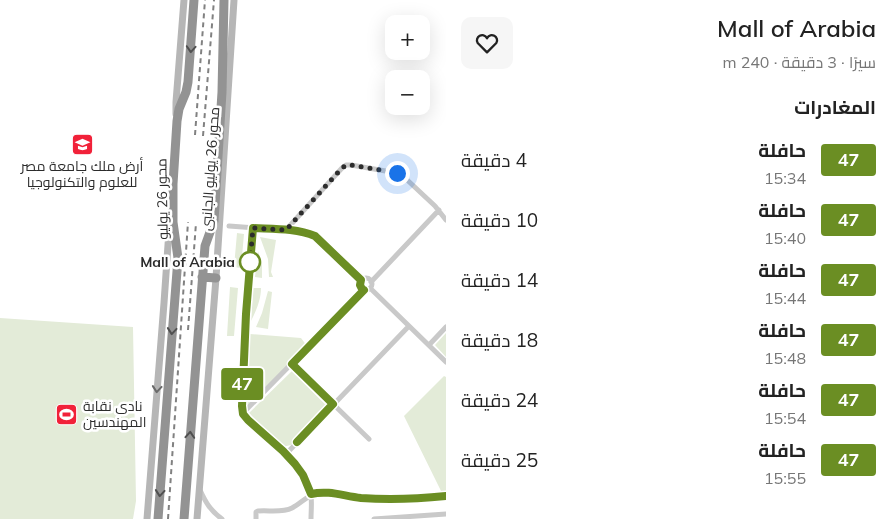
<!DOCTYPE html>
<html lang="ar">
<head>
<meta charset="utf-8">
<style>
	body { margin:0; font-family:Mulish,Cairo,sans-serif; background:#f6f6f6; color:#222; direction:rtl; height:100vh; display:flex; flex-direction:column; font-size:19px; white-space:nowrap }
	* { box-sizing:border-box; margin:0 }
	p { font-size:16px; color:#767676 }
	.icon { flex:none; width:28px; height:28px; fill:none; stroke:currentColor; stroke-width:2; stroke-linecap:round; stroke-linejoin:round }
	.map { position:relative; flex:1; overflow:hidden; direction:ltr }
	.details { display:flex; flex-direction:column; background:#fff; width:445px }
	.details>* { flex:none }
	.badge { padding:0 10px; border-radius:4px; font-size:18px; line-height:32px }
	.buttons { position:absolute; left:385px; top:15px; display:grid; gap:10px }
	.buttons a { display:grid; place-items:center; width:45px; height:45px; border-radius:10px; background:#fff; box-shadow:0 5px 20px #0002; font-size:25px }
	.you { position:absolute; width:25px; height:25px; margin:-12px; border:4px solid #fff; border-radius:50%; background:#1a73e8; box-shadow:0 0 0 8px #1a73e833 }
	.map>.badge { position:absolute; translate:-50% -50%; box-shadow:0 0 0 2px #fff }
	h2 { padding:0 15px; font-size:19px; line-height:45px }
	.round { display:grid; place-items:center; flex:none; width:52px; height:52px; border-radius:10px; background:#f6f6f6 }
	.headline { display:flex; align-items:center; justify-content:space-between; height:85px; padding:0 15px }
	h1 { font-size:24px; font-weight:600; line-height:38px }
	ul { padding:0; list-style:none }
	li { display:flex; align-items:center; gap:15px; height:60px; padding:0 15px }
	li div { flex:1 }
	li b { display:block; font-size:19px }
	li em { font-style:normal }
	li .badge { min-width:55px; font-weight:700; text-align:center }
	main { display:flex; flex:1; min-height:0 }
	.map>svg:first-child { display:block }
	.green { fill:#e3ebd8 }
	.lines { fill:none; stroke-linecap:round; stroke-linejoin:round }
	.street { stroke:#c9c9c9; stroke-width:5 }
	.secondary { stroke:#b6b6b6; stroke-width:7 }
	.highway { stroke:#939393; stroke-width:9 }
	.rail { stroke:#818181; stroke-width:2; stroke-dasharray:5 4; stroke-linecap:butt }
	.oneway { stroke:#505050 }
	.oneway2 { stroke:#6a6a6a }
	.line-casing { stroke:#fff; stroke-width:11 }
	.line { stroke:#6b8e23; stroke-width:8 }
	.walk { stroke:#2c2c2c; stroke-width:5; stroke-dasharray:0 9 }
	.stop-dot { fill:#fff; stroke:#6b8e23; stroke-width:2.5 }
	.labels { text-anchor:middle; stroke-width:5; stroke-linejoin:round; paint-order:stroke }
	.poi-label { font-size:14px; fill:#2c2c2c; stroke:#fff }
	.street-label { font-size:14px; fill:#2c2c2c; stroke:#fff }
	.stop-label { font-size:14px; font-weight:bold; fill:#2c2c2c; stroke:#fff; text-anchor:end }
</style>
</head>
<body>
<main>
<section class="details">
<div class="headline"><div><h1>Mall of Arabia</h1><p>سيرًا · 3 دقيقة · 240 m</p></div><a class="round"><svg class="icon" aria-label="heart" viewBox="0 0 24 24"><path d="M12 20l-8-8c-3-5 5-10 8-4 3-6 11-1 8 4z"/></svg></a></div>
<h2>المغادرات</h2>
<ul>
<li><span class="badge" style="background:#6b8e23;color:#fff">47</span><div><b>حافلة</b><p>15:34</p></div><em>4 دقيقة</em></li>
<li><span class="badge" style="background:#6b8e23;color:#fff">47</span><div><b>حافلة</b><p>15:40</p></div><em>10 دقيقة</em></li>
<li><span class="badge" style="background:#6b8e23;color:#fff">47</span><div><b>حافلة</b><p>15:44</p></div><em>14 دقيقة</em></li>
<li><span class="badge" style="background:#6b8e23;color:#fff">47</span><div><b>حافلة</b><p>15:48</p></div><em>18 دقيقة</em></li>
<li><span class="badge" style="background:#6b8e23;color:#fff">47</span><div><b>حافلة</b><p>15:54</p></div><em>24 دقيقة</em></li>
<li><span class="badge" style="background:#6b8e23;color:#fff">47</span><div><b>حافلة</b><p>15:55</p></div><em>25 دقيقة</em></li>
</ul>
</section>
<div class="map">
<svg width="446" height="519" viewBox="0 0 446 519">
	<rect width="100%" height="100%" fill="#fff"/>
	<path class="green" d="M237,233l7,1 -3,34 -7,-1z
		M260,237l16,3 -5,32 2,5h-4l-1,-18z
		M258,251l4,13v14l-7,-1z
		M230,287l8,1 -4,48h-7z
		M253,288h8c0,12 -5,23 -10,33z
		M268,291l4,1 -4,37 -12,-2 6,-14z
		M0,318l133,9 3,174 -3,18h-133z
		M446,333v24l-11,-12z
		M250,334l51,4 6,8 -61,62 -2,-1z
		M292,371l35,35 -36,39 -9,2 -33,-34z
		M444,376l2,1v115l-4,1 -38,-77z"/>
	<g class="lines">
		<path class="street" d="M229,226l78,6 8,4 46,44
			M253,228l-5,52 -5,68 -1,61c3,10 12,17 20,23 18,16 46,38 49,64 1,7 0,15 0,23
			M286,230l56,-62 4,-3h5l46,8 7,4 31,29 11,14
			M360 284a6 6 0 1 1 12 0a6 6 0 1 1-12 0Z
			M371,282l68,-72
			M370,288l76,74
			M429,345l17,-18
			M292,364l77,75
			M243,413l121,-123
			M286,454l123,-128
			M200,490c6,13 10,20 22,29
			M256,519v-7l2,-1c11,-1 24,2 34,-3 10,-5 16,-14 27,-15 14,-2 28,4 42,5 28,2 57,0 85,-2
			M374,519l72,-5"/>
		<path class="secondary" d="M176,114v-12l8,-102
			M147,519l17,-216 6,-87
			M197,519l19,-241 18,-278"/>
		<path class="highway" d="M202,277l14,1
			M158,519l20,-261 -5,-36v-38l4,-63 2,-12 7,-17 2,-10 6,-82
			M184,519l21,-273 9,-25 8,-129 2,-92"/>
		<path class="rail" d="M195,135l10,-135
			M203,136l11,-136
			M188,330l8,-107
			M168,519l20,-297"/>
	</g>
	<defs><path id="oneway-chevron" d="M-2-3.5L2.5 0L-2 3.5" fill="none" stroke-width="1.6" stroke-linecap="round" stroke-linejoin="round" transform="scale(1.25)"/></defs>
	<g class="oneway">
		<use href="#oneway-chevron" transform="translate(191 49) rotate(94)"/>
		<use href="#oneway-chevron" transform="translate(172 331) rotate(95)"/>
		<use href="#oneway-chevron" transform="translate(190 435) rotate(-86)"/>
		<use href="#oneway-chevron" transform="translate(160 493) rotate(95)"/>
	</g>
	<use class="oneway2" href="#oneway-chevron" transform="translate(157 389) rotate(95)"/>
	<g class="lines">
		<defs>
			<path id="line" d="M297,442l36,-38 -41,-40 72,-74 -2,-1 -2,-4 1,-5 -46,-44c-19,-8 -42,-7 -62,-8l-7,86 -4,92 1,8 5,6 35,31 12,13 8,11 8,19c18,-4 32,2 50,4 28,2 56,1 85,-2"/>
		</defs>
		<use href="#line" class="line-casing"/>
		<use href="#line" class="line"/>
		<path class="walk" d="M250,262l3,-34 33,2 56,-62 4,-3h5l46,8"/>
	</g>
	<defs>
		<symbol id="university-square" viewBox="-11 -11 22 22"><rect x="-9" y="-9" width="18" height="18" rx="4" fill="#f12139" stroke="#fff"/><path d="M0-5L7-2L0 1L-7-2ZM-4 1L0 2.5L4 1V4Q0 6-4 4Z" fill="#fff"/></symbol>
		<symbol id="stadium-square" viewBox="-11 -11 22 22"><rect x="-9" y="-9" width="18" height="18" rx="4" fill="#f12139" stroke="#fff"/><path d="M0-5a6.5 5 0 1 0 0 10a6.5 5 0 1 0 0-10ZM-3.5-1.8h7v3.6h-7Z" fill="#fff"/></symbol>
	</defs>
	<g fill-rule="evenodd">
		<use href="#university-square" x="70" y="132" width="25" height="25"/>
		<use href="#stadium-square" x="54" y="402" width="25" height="25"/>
	</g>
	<circle class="stop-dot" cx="250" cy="262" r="10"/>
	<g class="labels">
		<g class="poi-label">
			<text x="82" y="171">أرض ملك جامعة مصر<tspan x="82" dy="16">للعلوم والتكنولوجيا</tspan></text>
			<text x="83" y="411" text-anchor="start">نادى نقابة<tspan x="83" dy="16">المهندسين</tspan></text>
		</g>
		<g class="street-label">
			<text transform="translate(210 169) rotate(-86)" y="5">محور 26 يوليو الجانبى</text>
			<text transform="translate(162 199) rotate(-91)" y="5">محور 26 يوليو</text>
		</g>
		<g class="stop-label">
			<text x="235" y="267">Mall of Arabia</text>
		</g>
	</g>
</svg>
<div class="buttons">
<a>+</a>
<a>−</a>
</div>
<div class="you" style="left:397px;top:173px"></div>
<b class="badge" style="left:242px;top:384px;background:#6b8e23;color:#fff">47</b>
</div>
</main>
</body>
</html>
